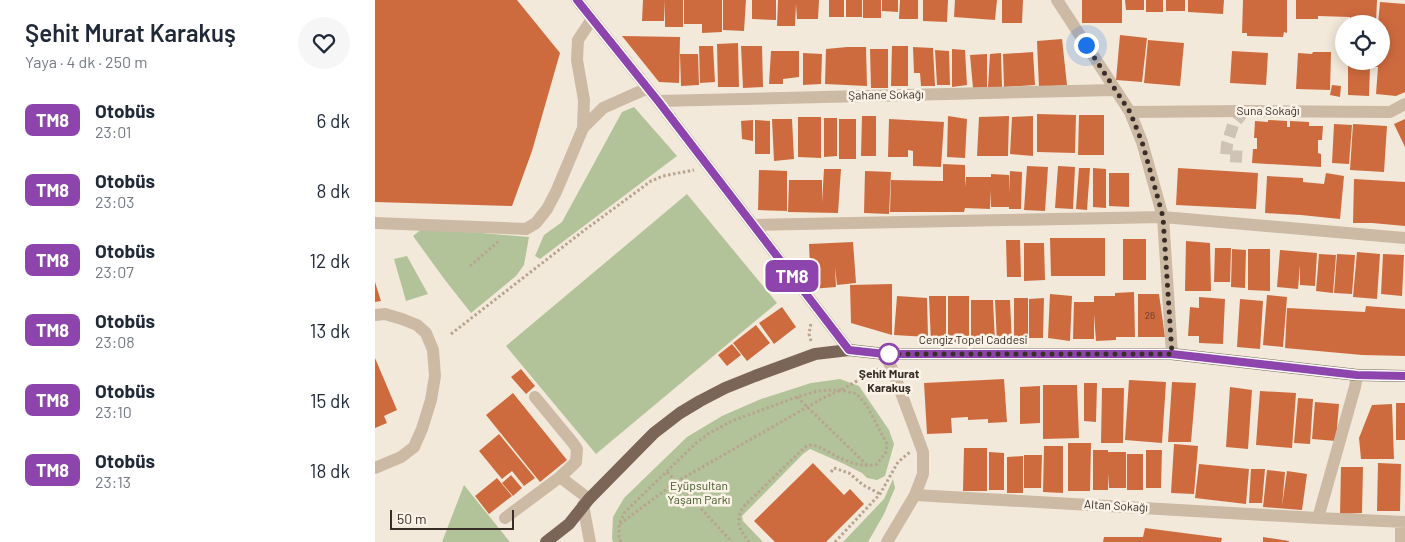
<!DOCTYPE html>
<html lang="tr">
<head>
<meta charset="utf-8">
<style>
	body { margin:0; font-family:Barlow,sans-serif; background:#f6f6f7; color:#1f2937; height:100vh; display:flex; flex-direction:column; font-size:19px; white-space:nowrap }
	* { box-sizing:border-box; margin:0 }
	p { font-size:16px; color:#747a83 }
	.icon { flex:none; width:28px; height:28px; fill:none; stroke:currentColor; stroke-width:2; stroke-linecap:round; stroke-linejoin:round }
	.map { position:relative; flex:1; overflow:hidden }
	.drawer { display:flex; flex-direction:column; background:#fff; width:375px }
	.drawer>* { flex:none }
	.badge { padding:0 10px; border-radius:8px; font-size:18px; line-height:32px }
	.tools { position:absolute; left:960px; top:15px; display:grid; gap:10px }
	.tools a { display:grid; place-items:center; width:55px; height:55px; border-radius:50%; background:#fff; box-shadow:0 2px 12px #0003; font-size:25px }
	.scale { position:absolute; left:15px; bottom:12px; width:124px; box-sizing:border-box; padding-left:5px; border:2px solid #382d27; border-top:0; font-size:14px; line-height:18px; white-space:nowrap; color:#382d27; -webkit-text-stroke:4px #fbf3e7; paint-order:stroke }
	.you { position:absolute; width:25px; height:25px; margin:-12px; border:4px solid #fff; border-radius:50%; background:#1a73e8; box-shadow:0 0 0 8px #1a73e833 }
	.map>.badge { position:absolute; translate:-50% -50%; box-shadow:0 0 0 2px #fff }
	.round { display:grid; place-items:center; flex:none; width:52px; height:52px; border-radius:26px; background:#f6f6f7 }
	.overview { display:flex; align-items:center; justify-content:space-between; height:85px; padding:0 25px }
	h1 { font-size:24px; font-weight:600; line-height:38px }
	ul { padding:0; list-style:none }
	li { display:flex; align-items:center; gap:15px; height:70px; padding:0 25px }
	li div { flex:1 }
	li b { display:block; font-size:19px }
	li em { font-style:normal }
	li .badge { min-width:55px; font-weight:700; text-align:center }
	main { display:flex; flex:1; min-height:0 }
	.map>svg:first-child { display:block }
	.green { fill:#b2c399 }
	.building { fill:#ce6b3e }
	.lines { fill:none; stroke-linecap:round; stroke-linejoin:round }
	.minor-tunnel { stroke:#cec3b6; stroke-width:12; stroke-dasharray:12 6; stroke-linecap:butt }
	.path { stroke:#b8a48f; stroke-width:3; stroke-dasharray:2.5 2.5; stroke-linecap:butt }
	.minor { stroke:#ccbaa5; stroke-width:12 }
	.major { stroke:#7b6557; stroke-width:12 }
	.line-casing { stroke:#fff; stroke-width:11 }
	.line { stroke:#8e44ad; stroke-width:8 }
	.walk { stroke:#382d27; stroke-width:5; stroke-dasharray:0 9 }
	.stop-dot { fill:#fff; stroke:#8e44ad; stroke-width:2.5 }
	.labels { text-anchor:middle; stroke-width:5; stroke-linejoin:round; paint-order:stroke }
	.number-label { font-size:10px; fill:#5e3c2d }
	.street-label { font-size:12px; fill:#382d27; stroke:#fbf3e7 }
	.stop-label { font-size:12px; font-weight:bold; fill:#382d27; stroke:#fbf3e7 }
	.park-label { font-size:12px; fill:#435729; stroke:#fbf3e7 }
</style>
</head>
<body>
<main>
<section class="drawer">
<div class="overview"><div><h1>Şehit Murat Karakuş</h1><p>Yaya · 4 dk · 250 m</p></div><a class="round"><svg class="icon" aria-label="heart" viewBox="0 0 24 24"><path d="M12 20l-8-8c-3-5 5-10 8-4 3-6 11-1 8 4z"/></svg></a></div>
<ul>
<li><span class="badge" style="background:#8e44ad;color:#fff">TM8</span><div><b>Otobüs</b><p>23:01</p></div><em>6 dk</em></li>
<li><span class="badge" style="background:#8e44ad;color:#fff">TM8</span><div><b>Otobüs</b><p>23:03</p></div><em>8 dk</em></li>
<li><span class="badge" style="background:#8e44ad;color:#fff">TM8</span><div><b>Otobüs</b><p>23:07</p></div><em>12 dk</em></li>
<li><span class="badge" style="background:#8e44ad;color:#fff">TM8</span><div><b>Otobüs</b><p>23:08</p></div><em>13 dk</em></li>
<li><span class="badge" style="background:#8e44ad;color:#fff">TM8</span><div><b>Otobüs</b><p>23:10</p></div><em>15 dk</em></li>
<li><span class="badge" style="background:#8e44ad;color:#fff">TM8</span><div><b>Otobüs</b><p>23:13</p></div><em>18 dk</em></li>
</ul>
</section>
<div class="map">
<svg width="1030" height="542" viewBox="0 0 1030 542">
	<rect width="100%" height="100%" fill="#f3e9da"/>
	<path class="green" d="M259,107l43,49 -137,103 -5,-3 9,-21 18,-13 60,-110z
		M312,194l90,109 -181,151 -90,-108z
		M48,228l106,9 -5,28 -8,11 -45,37 -26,-33 -32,-44z
		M32,256l21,38 -22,7 -12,-42z
		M465,379l19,7 30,44 5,14 -9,32 -8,4 -10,-2 -5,-5 -20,-10 -32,-14 -7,5 -61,62 1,5 20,21h-150l-1,-4 1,-21 11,-19 63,-61 35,-21 39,-17 50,-16z
		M518,479l2,9 -11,26 -16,28h-25l41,-43z
		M89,485l46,57h-68z"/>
	<path class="building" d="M0,0h142l43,53 -28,98 -20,55 -137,-4z
		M268,0h22l-1,21h-22z
		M290,0h18v27h-18z
		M309,0h38v32l-20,1v-9h-18z
		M348,0h23l-2,31 -21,-1z
		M377,0h24v20l-24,-1z
		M403,0h41l-1,19h-21l-1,-15 -1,22h-18z
		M454,0h15v17h-15z
		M471,0h16v17h-16z
		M488,0h18v18h-18z
		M507,0h16v12l-16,-1z
		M525,0h18v19h-19z
		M548,0h25l-1,22 -24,-1z
		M580,0h42l-2,20 -41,-3z
		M627,0h21l-1,23h-20z
		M707,0h40v23h-40z
		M750,0h19v10h-18z
		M771,0h17v12h-17z
		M791,0h19v11h-19z
		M813,0h36l-1,14 -35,-2z
		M868,0h44v33l-3,-1 -1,5 -36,-1v-3h-5z
		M921,0h81l-1,24h-26v-7l-32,-1v3h-22z
		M1005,2l25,2v88l-9,4 -20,-2 2,-27 -6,-1 1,-5h8v-37h-3z
		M745,35l27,3 -5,44 -26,-2z
		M247,36l58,1 -1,46 -20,-1z
		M687,39l5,46 -28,2 -2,-46z
		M773,40l36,3 -4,43 -36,-3z
		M363,43l1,44h-21l-1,-43z
		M324,46h14l2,36 -15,1z
		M366,46h21l1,41 -20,1z
		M517,46h16v40h-17z
		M472,47h19l1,39 -42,-2 1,-35z
		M538,47l20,1 2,38h-14l-1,-13h-6z
		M495,49h18v39h-17z
		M577,49l13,1 2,35 -15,2z
		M560,50l14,1 1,34h-13z
		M396,51h28v26l-16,2v5h-14z
		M857,51l36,2 -2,32 -36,-2z
		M658,52l2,33 -31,2 -1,-33z
		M938,52h18l-1,38 -34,-1 2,-36 14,1z
		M428,53l19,1 -1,30 -18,1z
		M626,53l1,34h-14l2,-33z
		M305,54h18l1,31 -18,1z
		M612,54v33l-14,1 -3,-33z
		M973,61h17l1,7h4l-1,28 -21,-1z
		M957,85l9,1 -1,11 -10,-2z
		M662,114l39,1 -1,38 -38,-1z
		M704,115h25v40h-26z
		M487,116h14v40h-15z
		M573,116l19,3 -2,39 -18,-1z
		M634,116l-1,40h-31l2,-39z
		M658,116v40l-23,-2 2,-37z
		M423,117h23v41l-23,-1z
		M449,118h13v38l-13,1z
		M397,119h20l2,40 -20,2z
		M464,119h17v40h-17z
		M514,119l55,3 -3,45 -28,-1v-15l-5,-1v7h-20z
		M1030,119v28l-11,-23z
		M378,120v21l-11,-2 -1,-18z
		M380,120l15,1v33h-15z
		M893,120l19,1v6h3v-6l19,1v4h14l-1,14h-4v13l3,1v13l-69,-4 1,-14h4v-11h-3l1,-17 13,1z
		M959,124l18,1 -3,39 -17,-1z
		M978,124l34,2 -3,46 -34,-2z
		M568,164l22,1v22l1,-10h25v-3l18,1v18l1,-22 12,1 -1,37h-12v-2h-18l-1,-17v19l-25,-1 -1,4h-74l1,-32 52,1z
		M652,166l21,1 -3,44 -21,-1z
		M683,166l17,1 -2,42 -18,-1z
		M704,168h11l-3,42 -11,-1z
		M718,168l13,1v39l-13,-1z
		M803,168l80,5 -2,36 -80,-4z
		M449,169h17l-3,44 -50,-1 1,-32h33v23z
		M384,170l28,1v40l-29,-1z
		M490,171l26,1 -2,42 -25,-1z
		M734,173h20v34l-20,-1z
		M951,173l18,3 -4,43 -39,-4 -36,-2 2,-37 36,2v4l21,2z
		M979,179l51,3v44l-33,-3h-19z
		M675,238h55v38h-54z
		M748,239h23v41h-23z
		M631,240h14l1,37h-14z
		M811,241l24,2 1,48h-26z
		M478,242l3,41 -19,2 -2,-18 1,20 -25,2 -2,-45z
		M649,243h20l1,37 -21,1z
		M840,248h16l-1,34h-16z
		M857,249l14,1 -1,38 -14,-1z
		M873,249h22v42l-22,-1z
		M905,250l37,3 -2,33 -15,-1v-20l-2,24 -21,-2z
		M982,252l23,2 -3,45 -24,-2z
		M944,254l17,1 -3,38 -17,-2z
		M962,254l18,1 -3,39 -18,-1z
		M1008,254l21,1 -2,41 -21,-2z
		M0,282l6,19 -6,1z
		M517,284v51l-41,-12 -1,-38z
		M759,292l1,45h-19v3l-20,1 -2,-27v25h-21l1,-37h20v-6h21v-3z
		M675,294l22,2 -2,45 -22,-3z
		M763,294h21l6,43h-27z
		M892,295l20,2 -4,50 -20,-2z
		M522,296l30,2 1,39 -34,-2z
		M554,296h17v48l-15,-1z
		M573,296h21v47l-21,-1z
		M824,297l26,2 -2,45 -24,-1v-7h-11l2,-29 9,1z
		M639,298h14v41l-14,-1z
		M669,298l-1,40h-14v-39z
		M865,299l23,2 -3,48 -23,-2z
		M596,300h22l2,43h-24z
		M620,300h15l2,44 -15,-1z
		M991,306l39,3v47l-43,-1 -77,-7 2,-40 78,4z
		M407,307l14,20 -22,17 -15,-21z
		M381,325l14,18 -23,18 -14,-18z
		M357,344l9,11 -14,11 -9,-11z
		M0,358l22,52 -13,6 3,7 -12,5z
		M146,369l14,17 -9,8 -15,-17z
		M629,379l3,43 -19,1v-4l-20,1v-3l-17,1 1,15 -25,1 -3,-51z
		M754,380l37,2 -4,61 -37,-3z
		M797,382l24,1 -5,59h-23z
		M709,383h13l-1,39 -12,-1z
		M668,385h34l2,53 -36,1z
		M665,386v37l-20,1v-37z
		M855,387l22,3 -4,59 -22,-2z
		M727,388h22l-1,55h-22z
		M885,391l36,2 -4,55 -36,-3z
		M138,393l54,67 -27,22 -54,-67z
		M923,398l15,1 -3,45 -16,-1z
		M940,402l24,2 -3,37 -24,-2z
		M1021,403h9v37h-9z
		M1017,404l2,55h-33l-2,-21 13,-33z
		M124,434l36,44 -11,8 -12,-15 -10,8 -23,-28z
		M693,443h23l-1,48h-22z
		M799,444l24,2 -4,48 -23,-1z
		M669,446h19v47l-20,-1z
		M589,448h23v43h-24z
		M718,450h15v2h18v36h-17l-1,-15v17h-15z
		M771,450h16l-1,38h-15z
		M614,452l15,1v37h-15z
		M752,454h16v36h-16z
		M649,455h18l-1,33h-17z
		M648,456v37h-16v-36z
		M438,463l31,32 6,-6 14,15 -38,38h-51l-21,-21z
		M1003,463l23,1 -1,47h-23z
		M824,464l50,5 -3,35 -51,-6z
		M966,467h22l-1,46 -22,1z
		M876,469h14l-3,34h-13z
		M892,470l18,2 -3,34 5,-35 20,3 -5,36 -39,-3z
		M136,475l11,13 -9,8 -11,-13z
		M122,478l15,18 -23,18 -14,-18z
		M770,528l77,10 -1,4h-118l1,-5h39z
		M888,537l26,4v1h-26z"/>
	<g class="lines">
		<path class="minor-tunnel" d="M869,111l-11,14 -6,19 -1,12 21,1"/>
		<path class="path" d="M95,266l28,-24
			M76,334l131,-102 69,-51 12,-5 31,-6
			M436,341l-2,-7 2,-11
			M422,397l71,69
			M292,472l65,70
			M456,472l3,-4 15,5 14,12 17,9
			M245,524l56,-42 147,-84 18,-8 37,-21
			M246,542l-2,-4v-14l6,-12 70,-68 13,-10 24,-13 65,-24 20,-6 16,-1h8l16,4 10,12 20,38 -1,8 -9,12c-20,6 -42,-9 -60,-18l-6,-1 -6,2 -62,60c-8,15 -4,22 6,35
			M460,542l45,-48 18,-32 12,-10"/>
		<path class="minor" d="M202,0l81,101 191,249
			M682,0l73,112 12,30 21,75 9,137
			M283,101l456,-11
			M755,112l114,-1 146,1 15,-8
			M208,128l1,-28 -7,-40 1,-20 14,-21
			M0,223l151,6 10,-6 11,-14 9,-17 27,-64 20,-20 45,-20
			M379,225l409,-8 242,21
			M0,315l10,-1 17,5 15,6 9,8 7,17 2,26 -4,24 -9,29 -8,18 -13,10 -26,11
			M510,354l8,17 30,81v22l-8,21 -28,47
			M982,375l-2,12 -37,131 87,4
			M160,397l38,46 4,6 -1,13 -16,15
			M540,495l403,23
			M208,505l7,37
			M130,518l55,-41 29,22
			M1026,542v-19l4,4"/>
		<path class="major" d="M171,542l23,-18 20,-25 65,-66 26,-20 20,-12 25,-13 30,-12 60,-22 34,-4 36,4h287l185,21 48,1"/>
	</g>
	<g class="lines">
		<defs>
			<path id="line" d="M202,0l81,101 191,249 36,4h287l185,21 48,1"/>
		</defs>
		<use href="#line" class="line-casing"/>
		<use href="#line" class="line"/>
		<path class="walk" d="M514,354h-4h287l-9,-137 -9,-33 -12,-42 -12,-30 -44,-67"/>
	</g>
	<circle class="stop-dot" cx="514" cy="354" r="10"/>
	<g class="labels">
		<g class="number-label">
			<text x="775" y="319">26</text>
		</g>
		<g class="street-label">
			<text transform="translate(511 95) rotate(-1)" y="4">Şahane Sokağı</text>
			<text x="893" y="115">Suna Sokağı</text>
			<text x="598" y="344">Cengiz Topel Caddesi</text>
			<text transform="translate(741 506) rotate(3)" y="4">Altan Sokağı</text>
		</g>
		<g class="stop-label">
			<text x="514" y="378">Şehit Murat<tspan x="514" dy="14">Karakuş</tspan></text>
		</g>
		<g class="park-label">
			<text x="324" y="490">Eyüpsultan<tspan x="324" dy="14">Yaşam Parkı</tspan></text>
		</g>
	</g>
</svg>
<div class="tools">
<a><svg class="icon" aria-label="locate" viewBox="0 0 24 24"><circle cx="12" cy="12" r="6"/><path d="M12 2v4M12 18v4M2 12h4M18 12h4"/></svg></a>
</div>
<div class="scale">50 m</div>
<div class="you" style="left:711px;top:45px"></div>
<b class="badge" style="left:417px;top:276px;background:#8e44ad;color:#fff">TM8</b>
</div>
</main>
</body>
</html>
